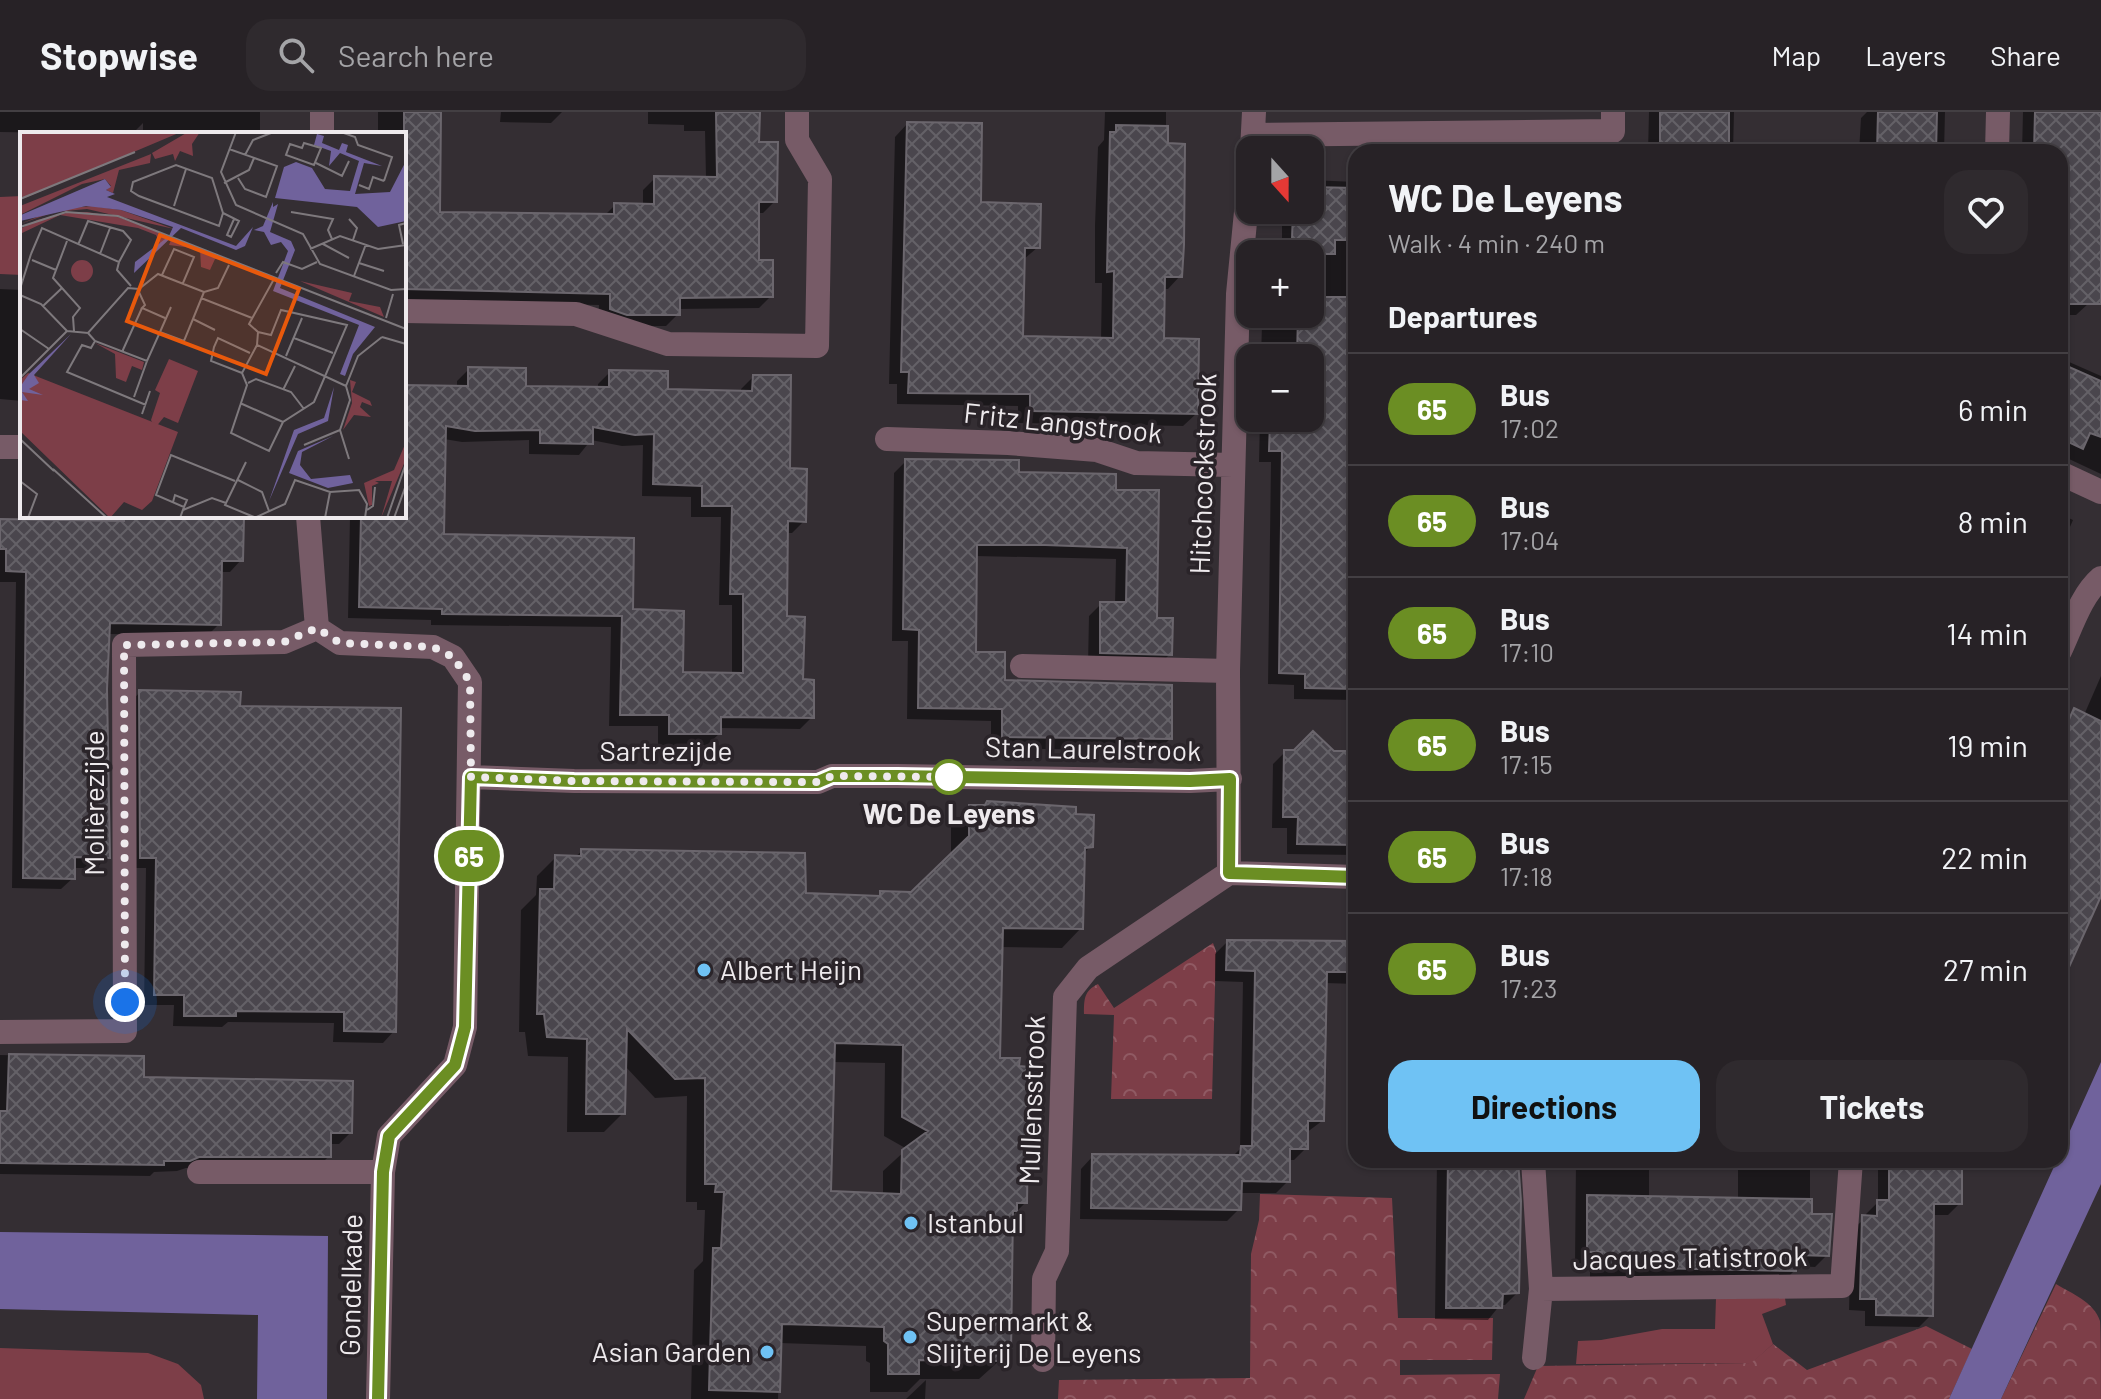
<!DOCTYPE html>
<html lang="en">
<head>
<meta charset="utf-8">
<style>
	body { margin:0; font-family:Barlow,sans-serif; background:#2f2a2e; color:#f1f3f6; height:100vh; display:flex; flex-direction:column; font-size:30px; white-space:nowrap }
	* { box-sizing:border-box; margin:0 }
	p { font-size:26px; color:#a4a4a7 }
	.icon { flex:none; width:44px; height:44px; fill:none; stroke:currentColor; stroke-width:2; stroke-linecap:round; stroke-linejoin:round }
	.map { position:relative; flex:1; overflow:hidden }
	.drawer { position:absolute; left:1348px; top:32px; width:720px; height:1024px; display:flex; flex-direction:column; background:#272226; border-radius:24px; box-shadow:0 2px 6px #0004,0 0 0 2px #433f43 }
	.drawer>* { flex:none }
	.badge { padding:0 16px; border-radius:26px; font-size:28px; line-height:52px }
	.needle { width:52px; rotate:159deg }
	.tools { position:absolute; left:1236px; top:24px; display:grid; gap:16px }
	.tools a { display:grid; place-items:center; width:88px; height:88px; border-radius:16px; background:#272226; box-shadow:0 2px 6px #0004,0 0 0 2px #433f43; font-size:40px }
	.you { position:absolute; width:40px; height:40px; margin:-20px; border:6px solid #fff; border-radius:50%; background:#1a73e8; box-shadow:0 0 0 12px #1a73e833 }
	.map>.badge { position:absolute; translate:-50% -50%; box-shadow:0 0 0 4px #fff }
	h2 { padding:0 40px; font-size:30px; line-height:72px }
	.round { display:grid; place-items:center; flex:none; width:84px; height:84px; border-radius:24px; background:#2f2a2e }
	.head { display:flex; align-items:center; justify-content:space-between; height:136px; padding:0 40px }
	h1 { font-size:38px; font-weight:700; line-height:60px }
	.action { display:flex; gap:16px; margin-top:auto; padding:16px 40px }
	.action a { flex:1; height:92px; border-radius:24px; background:#6fc2f4; color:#111; font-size:32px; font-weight:700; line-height:92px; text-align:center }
	.action a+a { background:#2f2a2e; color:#f1f3f6 }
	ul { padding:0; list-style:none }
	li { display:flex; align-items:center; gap:24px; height:112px; padding:0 40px; border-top:2px solid #433f43 }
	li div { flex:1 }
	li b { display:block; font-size:30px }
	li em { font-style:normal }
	li .badge { min-width:88px; font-weight:700; text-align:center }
	header { display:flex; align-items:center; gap:48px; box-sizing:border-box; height:112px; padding:0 40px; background:#272226; border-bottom:2px solid #433f43 }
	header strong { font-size:38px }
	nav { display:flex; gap:44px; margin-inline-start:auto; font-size:28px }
	.search { width:560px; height:72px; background:#2f2a2e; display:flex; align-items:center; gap:20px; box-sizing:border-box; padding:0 28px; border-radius:24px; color:#a4a4a7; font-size:30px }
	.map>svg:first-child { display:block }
	.green { fill:#7d3e48 }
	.forest { fill:url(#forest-crowns) }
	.water { fill:#70629c }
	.shadow { fill:#0007; fill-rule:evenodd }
	.building { fill:url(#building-cross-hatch); stroke:#6b666d; stroke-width:2; fill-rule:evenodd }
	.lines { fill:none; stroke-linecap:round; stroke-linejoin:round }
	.minor { stroke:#775b67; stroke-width:24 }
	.line-casing { stroke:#fff; stroke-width:18 }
	.line { stroke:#6b8e23; stroke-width:12 }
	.walk { stroke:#eeeaed; stroke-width:8; stroke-dasharray:0 14.4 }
	.stop-dot { fill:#fff; stroke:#6b8e23; stroke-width:4 }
	.poi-dot { fill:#6fc2f4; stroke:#2a2429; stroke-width:3 }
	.labels { text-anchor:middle; stroke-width:7; stroke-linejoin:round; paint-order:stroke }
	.street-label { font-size:28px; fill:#eeeaed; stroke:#2a2429 }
	.stop-label { font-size:28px; font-weight:bold; fill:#eeeaed; stroke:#2a2429 }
	.poi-label { font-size:28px; fill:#eeeaed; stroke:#2a2429; text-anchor:start }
	.inset-road { fill:none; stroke:#7e797d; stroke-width:2 }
	.view { fill:#e8590c; fill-opacity:0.15; stroke:#e8590c; stroke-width:4 }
	.inset-edge { fill:none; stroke:#eeeaed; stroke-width:4 }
</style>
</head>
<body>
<header>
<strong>Stopwise</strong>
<div class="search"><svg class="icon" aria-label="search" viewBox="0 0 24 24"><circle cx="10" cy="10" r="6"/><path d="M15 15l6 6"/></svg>Search here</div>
<nav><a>Map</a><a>Layers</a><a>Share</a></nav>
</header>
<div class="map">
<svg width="2101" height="1287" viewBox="0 0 2101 1287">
	<defs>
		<pattern id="forest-crowns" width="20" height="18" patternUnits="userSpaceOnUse" patternTransform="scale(2)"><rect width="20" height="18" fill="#7d3e48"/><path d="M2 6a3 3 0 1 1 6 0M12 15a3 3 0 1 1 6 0" fill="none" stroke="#905a63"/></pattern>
		<pattern id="building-cross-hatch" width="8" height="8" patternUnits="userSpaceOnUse" patternTransform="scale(2)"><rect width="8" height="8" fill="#4a464d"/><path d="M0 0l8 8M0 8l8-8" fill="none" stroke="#646167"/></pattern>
	</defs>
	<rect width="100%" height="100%" fill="#342e33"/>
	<path class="green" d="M22,84v79l-22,-1v-77z
		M1716,1186h69l1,7 -24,9 11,30 -21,19 -176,1 2,-23 23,-1 61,-11h53z
		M0,1236l148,5 30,11 23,21 3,14h-204z"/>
	<path class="forest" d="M1213,831l3,8 -4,148h-101l3,-84 -30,-1c0,-15 0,-23 14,-30l16,24z
		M1260,1082l132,4 6,120h95l-1,42h-92v15l100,-1 -2,25h-440l1,-19 191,-2 1,-124 8,-34z
		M2056,1172c15,9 38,18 44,37 1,14 1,60 1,78h-100z
		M1926,1214l46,23 -23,50h-425l14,-33 213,-3 22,-19 34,26z"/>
	<path class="water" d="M2101,950v122l-100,215h-52l108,-239h3v-7z
		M0,1120l328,4 -1,163h-70l1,-84 -258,-6z"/>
	<path class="shadow" d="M0,0h260v22h-117v-11l-11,11 -132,-2z
		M378,0h61l-1,102 166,2 11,-11h28v-15l12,-12h51l-1,-47h-21v-6l-36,-1v-12h111v32l16,57 -12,12h-6v49l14,34 -12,12 -81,1v5l-12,12h-52l-16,-5 1,-16 -195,-4v-167h-26z
		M501,0h61l-11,11 -51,-1z
		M1105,0h61v33l14,131 -12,13h-5l-1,51 34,74 -13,12 -165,-3v-17l-121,-2v-20h-8l6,-247 12,-13 72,80 59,43 -15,13 -2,78 80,2 1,-57h-7v-58l3,-78 6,-7z
		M1649,0h85l-1,40h-85z
		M1867,0h78l-1,40h-85l2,-34z
		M2023,0h78v180l-25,23h-16v-163h-38z
		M1310,68l46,2v518l-62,-1v-14l-26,-1 3,-222h-12l1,-44h50v-60h-49l1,-34 10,-10h38v-60l-28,-4v-40h28z
		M0,177l22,1v111l-22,-2z
		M2060,246l41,18v98l-32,-15 -9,9z
		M469,257l55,19 74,1v-5l12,-12 55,18 76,3v-4l12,-12 51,144 -12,12h-6l-1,85 27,99 -12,12 -81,-1v6l-12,11h-49v-19h-49l2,-99 -180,-2v-5l-83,-2 2,-102h54v-129l53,1v-7zM444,327l18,3 67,-2v14l50,1 12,-15 31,6 21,-1 -1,51 49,1v20h30l-2,88h13v70l-51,-1 -51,-63 -188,-75z
		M906,349l111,13 97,18 41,128 15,34 -12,12 -70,-2 1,-48 12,-12h14l1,-45 -141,-3 -1,98 29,28 167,57 -13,12 -166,-3v-27l-84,-2 1,-78h-16l2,-168z
		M2060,402l13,6 -13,30z
		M119,404h123l-1,44 -11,12h-11v52l-11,11 -101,-1 -2,55 3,168 -12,11h-23v10l-12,11 -49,-1 4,-306h-16v-61h114z
		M2101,564v215l-41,92v-254l15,-18 9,4z
		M140,580l98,16 156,323 -11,12 -50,-1 1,-19 -106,-1 -6,5 -49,-1 1,-21h-30l2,-137h-17v-164z
		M1356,635v108l-69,-1v-26h-15l1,-64 12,-12 57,10z
		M970,695l104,9 17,30 -8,8 -2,74 -19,20 -62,-1 -2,113 27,143 -14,14 -2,135 -30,27h-59l-13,13h-37v-29l-4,-2v-15l-86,-3 -2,56h-87l3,-129 9,-9 2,-51h-8v-8h-11l1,-106 -32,2 -31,-33 -1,48 -19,19h-37l1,-75 -40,-1 -3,-24h-6l2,-122 15,-15 1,-19 19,-19h19l7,-6 222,44 72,3 5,-5 31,1 39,-38v-30zM832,950l53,1 -1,73 23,13 -24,22v24l-54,-2z
		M1227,830l129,1v41l-31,-1 -3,138 -16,12v15l-12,12h-6v21l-12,12h-36l-1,16 -12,12 -147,-2 1,-50 12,-13 139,1 8,-8 3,-167 -28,-1v-27z
		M0,943l142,3v21l209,53 -12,12h-10v12l-12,12h-131l-9,3 -23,1 -4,4 -150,-2z
		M1437,1048h80v133l-12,12h-5l-12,15 -53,-1z
		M1576,1048h73v38l89,1v-39h72v56l17,39 -12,12 -21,-1v5l-12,12 -192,-5v-14l-15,-1z
		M1878,1048h82v43l-12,12h-16l-1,100 -12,12 -54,-1v-15l-16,-1 2,-80 15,-12v-4l12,-12z
		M926,1268l-1,19h-19z"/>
	<path class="building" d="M404,0h37l-1,100 174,2v-11l40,1v-28l63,1 -1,-65h44l-1,30h19l-1,60h-18v58h14v37l-93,1v17h-53l-17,-6v-15l-206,-5z
		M1660,0h69v40h-69z
		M1878,0h59l-1,40h-59z
		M2035,0h66v192h-41v-152h-26z
		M907,10l75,1 -1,79 60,2 -1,44h-15l-2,88 90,2 1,-67 -7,1 3,-140h6v-7l52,1v17l17,1 -1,101 -2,32h-17l-1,61 35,1 -1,75 -168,-3v-17l-122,-1 1,-21h-8z
		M1310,75l46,1v52h-21v14h-27v-14l-16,-1 1,-29h17z
		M1310,185h46v392l-51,-1v-14l-26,-1 3,-222h-13l1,-30 26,1v-4h14v-60h-13l1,-44h12z
		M2060,251l41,18v56l-11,-4 -7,16 -23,-11z
		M468,255l58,1v18l83,1v-17l59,1v18l84,2 1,-16h38l-1,93 17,1 -1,53 -18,-1 -1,95 18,1 -2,62 11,1v38l-93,-1v17h-52v-19h-49l2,-99 -180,-2v-5l-83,-2 2,-91h43v-131l64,1zM446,314l29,5 65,-1v13l53,1v-17l42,8 19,-1 -1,50 49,2v20h30l-2,88h13v79l-60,-1 1,-61 -51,-2 1,-71 -190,-4z
		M905,347l114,1v12l97,2v16h43l-2,128h16l-1,37 -72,-2v-51h26l1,-54 -82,-3h-68l-1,107h29v28l167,5v54l-170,-2v-28l-84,-1 1,-78 -16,-1z
		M124,404h120l-1,45h-21l-1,64 -111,-2 -3,66 3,169 -35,-1v22l-52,-1 3,-306 -20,-1v-22h-6v-30l124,2z
		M139,578l102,2 -1,14 161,2 -5,324 -52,-1v-19l-108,-1v5h-52v-21h-30l2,-137h-16z
		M2074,596l27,13v175l-41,91v-247z
		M1313,619l21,20h22v94l-59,-1 1,-27h-15l1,-67h10z
		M987,689l89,6v7l18,1 -1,32 -8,1 -2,81 -80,-1 -3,130h20l-1,8 10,1 -2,136h-10v8h-4l-2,142h-10l-1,8 -81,-1v14h-31v-30l-4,-3v-14l-102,-3 -2,68 -71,-2 4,-142h8l3,-56h-9l1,-8h-11v-106l-30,1 -48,-50 -2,85h-39l1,-75 -40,-2 -3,-23h-7l3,-125h14l1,-34 26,1v-7l224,4 1,40 74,3v-5l31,1 58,-56v-31h16zM835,931l68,2 -1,72 26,14 -26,19 -1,44 -70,-3z
		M1227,828l129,1v31h-29l-3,149h-16v28h-18v33l-48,-1 -1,29 -150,-2 1,-54 148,1 1,-9h11l3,-175 -29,-1z
		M9,942l135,2v21l209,4 -1,52h-21v24h-132l-9,4h-26v4l-164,-2v-52h7z
		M1448,1048h70l3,41 -2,92 -16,1 -1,14h-56z
		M1889,1048h73v44h-28l-1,112 -57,-1v-16h-16l2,-84 15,1v-16h12z
		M1587,1083l225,4v15h20l-3,42 -33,-1v16l-195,-4 1,-15h-15z"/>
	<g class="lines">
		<path class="minor" d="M322,22v-22
			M1253,23l360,-4v-19
			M1252,38l2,-38
			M1997,40l1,-40
			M404,199l172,3 92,30 149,2 3,-167 -23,-39v-28
			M887,327l121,4 89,7 39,13 97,2
			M0,335h22
			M2060,361l41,19
			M308,404l9,112 23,15 93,4 20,10 17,25 -5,345 -10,38 -66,71 -6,36 -5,227
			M2060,539c11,-23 21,-56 41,-73
			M1022,554l206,5
			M471,665l103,4 244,1 14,-6h65l293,5 40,-2
			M1229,761l-1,-202 10,-377 12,-123
			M1229,761l127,4
			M0,920l125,-1 -1,-386 160,-3 33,-14
			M1533,1048l8,129 301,-3 9,-126
			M199,1060h184
			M1534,1246l7,-69
			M1043,1248l1,-81 13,-28 8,-254 23,-29 141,-95"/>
	</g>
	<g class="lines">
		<defs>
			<path id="line" d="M378,1287l5,-227 6,-36 66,-71 10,-38 6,-250 103,4 244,1 14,-6h65l293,5 40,-2 -1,94 127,4"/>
		</defs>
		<use href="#line" class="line-casing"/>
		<use href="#line" class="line"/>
		<path class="walk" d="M125,890l-1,-357 160,-3 33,-14 23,15 93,4 20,10 17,25 1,95 103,4 214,1h30l14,-6 122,1h-5"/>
	</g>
	<circle class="stop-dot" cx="949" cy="665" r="16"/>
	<g class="poi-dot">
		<circle cx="704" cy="858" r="8"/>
		<circle cx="911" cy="1111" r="8"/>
		<circle cx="910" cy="1225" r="8"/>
		<circle cx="767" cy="1240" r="8"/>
	</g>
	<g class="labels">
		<g class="street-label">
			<text transform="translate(1063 311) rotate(6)" y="10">Fritz Langstrook</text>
			<text transform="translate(1203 362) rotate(-88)" y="10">Hitchcockstrook</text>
			<text transform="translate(1093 637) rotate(1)" y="10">Stan Laurelstrook</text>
			<text x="666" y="649">Sartrezijde</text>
			<text transform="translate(94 691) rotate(-90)" y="10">Molièrezijde</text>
			<text transform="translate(1032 988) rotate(-88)" y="10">Mullensstrook</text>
			<text transform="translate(1690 1146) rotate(-1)" y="10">Jacques Tatistrook</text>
			<text transform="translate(351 1173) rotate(-89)" y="10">Gondelkade</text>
		</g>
		<g class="stop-label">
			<text x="949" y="712">WC De Leyens</text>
		</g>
		<g class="poi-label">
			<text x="720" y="868">Albert Heijn</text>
			<text x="927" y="1121">Istanbul</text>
			<text x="926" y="1219">Supermarkt &amp;<tspan x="926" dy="32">Slijterij De Leyens</tspan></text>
			<text x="751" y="1250" text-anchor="end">Asian Garden</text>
		</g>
	</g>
	<g transform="translate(20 20)">
		<rect width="386" height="386" fill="#342e33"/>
		<path d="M0,0h161l-161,68zM168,0h12l-8,12 1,12 -13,-5 -5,10 -2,-7 -18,5 -3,-6zM131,22l-1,9 -31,7 -6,23 -7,-3 5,-4 -6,-7 -23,5 -62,31v-9zM72,74l29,4 53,19 -87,-20 -33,3 -34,12 37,-15zM51 139a11 11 0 1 1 22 0a11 11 0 1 1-22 0ZM75,211l49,19 -2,8 -10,-4 -6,16 -10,-4 -1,-24zM149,227l29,12 -20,52 -14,-6 -9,11 -4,-8 9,-27 -5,-3zM330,248l6,2 -4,10 18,9 2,5 -10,-4 -2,5 11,10 -17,-2 -11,15 9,-27z" fill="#7d3e48"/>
		<path d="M67,80l31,5 52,19 -10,8 -4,-9 -18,-7 -78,-13 -40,19v-5l17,-9 29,-7zM152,105l57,23 -14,-1 -5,11 -9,-3 -1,-18 -31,-4zM280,149l52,12 -3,8 31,6 4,10zM386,310v17l-25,59 11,-37h-17l4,2 -7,3v19l-3,1 -5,-23 30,-13z" fill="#7d3e48"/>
		<path d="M8,241l150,59 -26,69 -10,9 -18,-8 -14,16 -90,-87v-51z" fill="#7d3e48"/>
		<path d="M297,2l7,2 -2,7 17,7 3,-7 6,2 -2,7 36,14 -18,-3 -9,31 35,-2 16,-31v60l-28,6 -21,-20 -82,-9 9,-31 12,-5 16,6 13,21 25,2 9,-30 -19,-8 -11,13 2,-15 -17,-6zM85,47l6,8 -5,3 9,4 -8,3 129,49 17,-19 -8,19 -9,4 -55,-22 -47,45 1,-11 34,-26 4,-9 -52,-17 -35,-4 -66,15 1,-6zM253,70v5l5,-3 -8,28 21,9 4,9 -15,38 95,39 -22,27 -8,22 -5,-2 19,-49 -86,-34 15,-40 -7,-9 -10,3 -7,-13 -10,-2 9,-4zM51,202l-37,41 5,8 -10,6 14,6 -21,-3 6,9 -8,-1v-13l9,-13zM314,255l-6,34 -30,13 -29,67 25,-71 30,-12zM313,304l-31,16 -2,13 11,14 39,-4 3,8 -25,5 -39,-15 9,-22z" fill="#70629c"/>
		<path class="inset-road" d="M216,0l-15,40 15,33 67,29 17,30 71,26 15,-1M321,0l14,5 3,8 34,12 -8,24M284,11l17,5 -7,17 -28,-10 4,-11 12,4zM209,17l48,17 -11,31 -21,-8 -7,-11M225,23l8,-15 18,-7M296,31l26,13 7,-15M204,51l25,-13 5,-12M339,53l10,4 4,-12 11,4M0,67l115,-47M154,74l12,-37M271,80l42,7 -5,11 4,9M203,81l-4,13 -80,-30 -8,-5 2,-9 43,-17 36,13 11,35 16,8 -8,16 -4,-2 7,-16M329,87l8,9 -4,12M0,95l46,-15 52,4 288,113M47,109l-14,37 27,30 -7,9 1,14M303,112l26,14M383,112l-4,-19 7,-2M58,113l10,-24 35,10 8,9 -12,22M290,117l30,-13 38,13 28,-4M11,122l11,-26 77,34 -2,8 14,16M80,122l10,-26M12,128l24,10M339,131l25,8M256,141l7,-11 19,7 15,-7M142,143l12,-26 20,8 -11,26M334,144l12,-32M254,147l-25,45 9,8 -1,13 89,41M0,157l11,-35M118,158l7,15 -3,3 23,10M184,160l14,-4 11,-23M0,163l21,9 26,27M181,166l51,20M23,174l19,-18M366,186l7,-24M173,187l22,11M0,197l29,20M47,199l21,2 40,-45 11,1 19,-15 46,18M140,200l11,-25M68,201l7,8 52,20 13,-29 24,9 20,-49M362,205l24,7M274,206l39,15M75,209l-4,7 -9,-3 -15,27 79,33M237,213l-15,28 5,12 -16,48 38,18 14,-29 31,-20 33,-77 -66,-15 -10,25 -13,-3M102,220l20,-44M266,224l16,-38M222,241l-31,-12 3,-14 4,-9 32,15M0,246l47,-47M228,251l8,-4 35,13 13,17M263,258l12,-24M114,265l13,-36M220,271l43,19M122,282l8,-23M0,307l34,32M284,313l36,-15M329,327l-9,-29 10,-30 -4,-14 12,-30 24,-19M226,330l-21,43 29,12M33,337l54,49M218,348l24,12 7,19M0,349l17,13 -9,24M153,370l2,-7 12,5 -3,7M163,378l29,-12 14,5M347,378l6,-4 2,-19M160,386l4,-11 -28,-12 15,-40 64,26M234,386l31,-14 10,-24 35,12 29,-2 8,14 -2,14M305,386l5,-26M367,386l19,-55M374,386l12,-33"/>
		<path class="view" d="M140,103l139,54 -33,85 -139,-53z"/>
		<rect width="386" height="386" class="inset-edge"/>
	</g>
</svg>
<div class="tools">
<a><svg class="needle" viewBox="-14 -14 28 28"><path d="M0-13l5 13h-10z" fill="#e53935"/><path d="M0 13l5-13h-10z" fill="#a4a4a7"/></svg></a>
<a>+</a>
<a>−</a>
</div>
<div class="you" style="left:125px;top:890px"></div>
<b class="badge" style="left:469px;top:744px;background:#6b8e23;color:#fff">65</b>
<section class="drawer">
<div class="head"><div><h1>WC De Leyens</h1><p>Walk · 4 min · 240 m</p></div><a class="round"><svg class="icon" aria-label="heart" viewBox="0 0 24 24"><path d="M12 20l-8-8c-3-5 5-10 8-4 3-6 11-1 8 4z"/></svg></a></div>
<h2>Departures</h2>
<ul>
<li><span class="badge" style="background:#6b8e23;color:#fff">65</span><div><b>Bus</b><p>17:02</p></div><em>6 min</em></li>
<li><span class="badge" style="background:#6b8e23;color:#fff">65</span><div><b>Bus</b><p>17:04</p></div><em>8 min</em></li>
<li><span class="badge" style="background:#6b8e23;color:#fff">65</span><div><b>Bus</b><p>17:10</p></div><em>14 min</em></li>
<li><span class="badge" style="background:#6b8e23;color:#fff">65</span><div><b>Bus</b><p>17:15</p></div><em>19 min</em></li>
<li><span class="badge" style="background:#6b8e23;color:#fff">65</span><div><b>Bus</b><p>17:18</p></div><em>22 min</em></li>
<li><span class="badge" style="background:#6b8e23;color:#fff">65</span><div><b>Bus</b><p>17:23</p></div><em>27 min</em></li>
</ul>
<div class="action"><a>Directions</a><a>Tickets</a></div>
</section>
</div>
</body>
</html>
